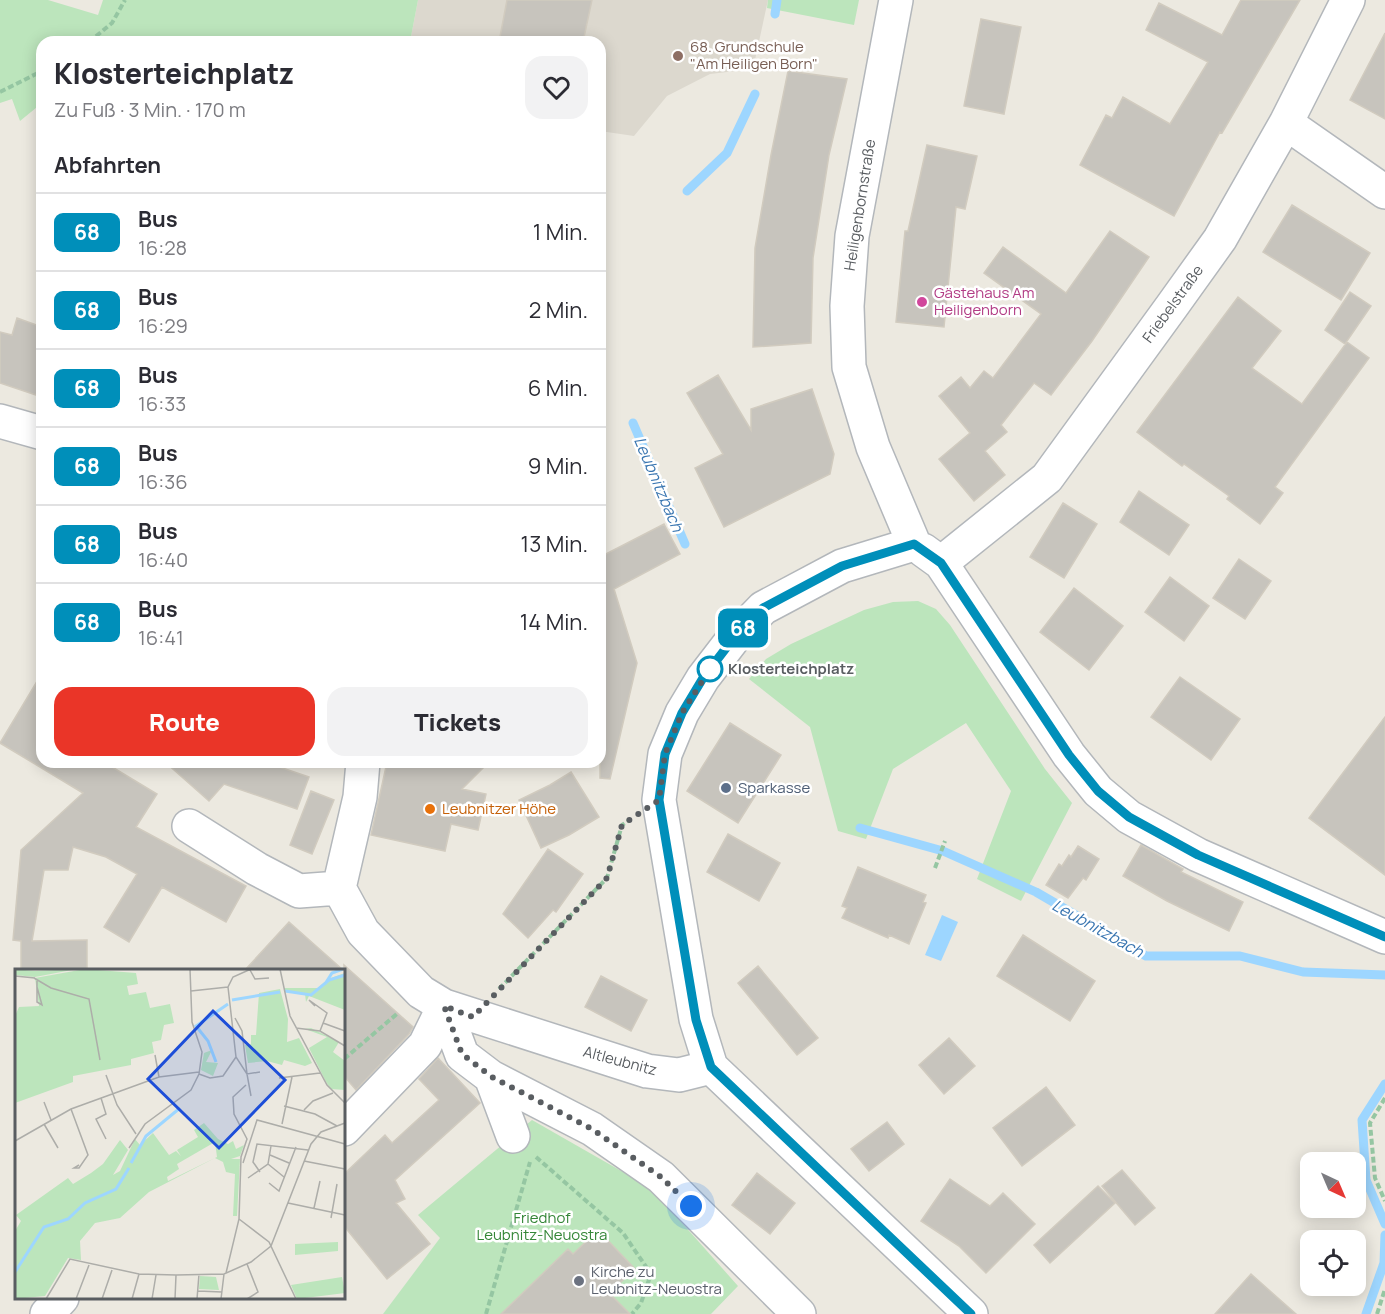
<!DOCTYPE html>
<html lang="de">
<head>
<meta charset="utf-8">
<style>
	body { margin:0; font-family:Manrope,sans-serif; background:#f2f2f3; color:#2b2b33; height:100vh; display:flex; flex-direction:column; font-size:22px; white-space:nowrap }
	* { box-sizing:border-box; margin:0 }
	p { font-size:20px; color:#7c7c81 }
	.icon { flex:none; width:33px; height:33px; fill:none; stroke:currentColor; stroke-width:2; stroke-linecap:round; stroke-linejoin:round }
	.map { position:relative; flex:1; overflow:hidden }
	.sheet { position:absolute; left:36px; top:36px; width:570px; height:732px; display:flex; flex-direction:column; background:#fff; border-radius:18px; box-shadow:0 3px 15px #0003 }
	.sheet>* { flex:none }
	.badge { padding:0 12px; border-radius:9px; font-size:21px; line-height:39px }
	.needle { width:39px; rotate:136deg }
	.tools { position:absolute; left:1300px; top:1152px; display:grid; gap:12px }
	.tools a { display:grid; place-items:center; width:66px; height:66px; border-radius:12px; background:#fff; box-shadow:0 3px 15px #0003; font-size:30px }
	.you { position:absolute; width:30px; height:30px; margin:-15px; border:4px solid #fff; border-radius:50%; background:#1a73e8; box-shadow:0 0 0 9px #1a73e833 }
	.map>.badge { position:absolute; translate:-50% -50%; box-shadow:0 0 0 3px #fff }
	h2 { padding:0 18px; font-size:22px; line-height:54px }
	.round { display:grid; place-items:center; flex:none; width:63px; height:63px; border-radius:18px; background:#f2f2f3 }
	.headline { display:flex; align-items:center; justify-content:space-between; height:102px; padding:0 18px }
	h1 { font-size:28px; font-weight:800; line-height:45px }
	.cta { display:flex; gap:12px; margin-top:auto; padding:12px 18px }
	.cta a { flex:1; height:69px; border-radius:18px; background:#ea3528; color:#fff; font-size:24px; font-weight:800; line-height:69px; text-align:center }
	.cta a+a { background:#f2f2f3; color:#2b2b33 }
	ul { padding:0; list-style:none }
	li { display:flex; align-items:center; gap:18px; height:78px; padding:0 18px; border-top:2px solid #e1e1e2 }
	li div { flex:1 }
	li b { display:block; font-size:22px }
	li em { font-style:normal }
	li .badge { min-width:66px; font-weight:700; text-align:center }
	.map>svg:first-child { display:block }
	.education { fill:#dcd8ce }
	.green { fill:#bce5bc }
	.water { fill:#9dd6ff }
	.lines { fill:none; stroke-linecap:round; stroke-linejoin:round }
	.stream { stroke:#9dd6ff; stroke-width:9 }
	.building { fill:#c7c4bd; stroke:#d1cbbf; stroke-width:1.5 }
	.minor-casing { stroke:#b3b7bb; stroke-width:36 }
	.path { stroke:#95c6a2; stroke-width:4; stroke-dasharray:6 3; stroke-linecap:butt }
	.minor { stroke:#fff; stroke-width:33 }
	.line-casing { stroke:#fff; stroke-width:14 }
	.line { stroke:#008fba; stroke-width:9 }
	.walk { stroke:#595d61; stroke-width:6; stroke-dasharray:0 10.8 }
	.education-dot { fill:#8d6e63; stroke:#fff; stroke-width:2 }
	.hotel-dot { fill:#d1479c; stroke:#fff; stroke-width:2 }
	.stop-dot { fill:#fff; stroke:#008fba; stroke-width:3 }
	.service-dot { fill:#5c6f8a; stroke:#fff; stroke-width:2 }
	.food-dot { fill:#e8710a; stroke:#fff; stroke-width:2 }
	.worship-dot { fill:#6b7280; stroke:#fff; stroke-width:2 }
	.labels { text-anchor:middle; stroke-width:5; stroke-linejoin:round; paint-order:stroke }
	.education-label { font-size:15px; fill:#785e54; stroke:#fff; text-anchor:start }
	.street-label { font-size:15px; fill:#595d61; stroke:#fff }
	.hotel-label { font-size:15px; fill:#b23c85; stroke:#fff; text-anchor:start }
	.stop-label { font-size:15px; font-weight:bold; fill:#595d61; stroke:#fff; text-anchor:start }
	.service-label { font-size:15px; fill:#4e5e75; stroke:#fff; text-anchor:start }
	.food-label { font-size:15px; fill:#c56008; stroke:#fff; text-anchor:start }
	.park-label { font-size:15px; fill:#348637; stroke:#fff }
	.worship-label { font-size:15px; fill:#5b616d; stroke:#fff; text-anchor:start }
	.water-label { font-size:16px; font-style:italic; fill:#3a76b1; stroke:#fff }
	.inset-river { fill:none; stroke:#9dd6ff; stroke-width:3 }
	.inset-road { fill:none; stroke:#adada9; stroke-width:1.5 }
	.view { fill:#1d4ed8; fill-opacity:0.15; stroke:#1d4ed8; stroke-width:3 }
	.inset-edge { fill:none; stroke:#595d61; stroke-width:3 }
</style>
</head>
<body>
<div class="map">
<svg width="1385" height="1314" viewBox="0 0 1385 1314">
	<rect width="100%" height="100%" fill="#ece9e0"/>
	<path class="education" d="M418,0h350l-15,69 -43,5 -43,22 -33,40 -34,-5v-89h-190z"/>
	<path class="green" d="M0,0h48l50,15 5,-15h315l-8,42h-368v61l-22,18 -8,-22 -12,4z
		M768,0h91l-5,25 -87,-17z
		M918,601l18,8 14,16 95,144 27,34 -51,98 -44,-22 34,-88 -45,-68 -73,46 -27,70 -28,-8 -28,-104 -61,-48 17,-20 25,-15 73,-34 29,-8z
		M532,1120l119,68 87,98 -27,28h-328l57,-76 -22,-23z"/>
	<path class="water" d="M942,915l16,7 -17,39 -16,-6z"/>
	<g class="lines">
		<path class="stream" d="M775,14l2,-14
			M687,191l40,-38 28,-59
			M633,423l52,121
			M860,828l83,23 93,41 110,64h94l63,16 82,3
			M1385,1084l-23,36 4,60 19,44
			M1366,1314l18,-51 1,-28"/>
	</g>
	<path class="building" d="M507,0h85l-9,42h-84z
		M1241,0h59l-78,133 -2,-1 -46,84 -94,-51 26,-50 6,3 11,-21 47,27 38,-62 -62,-32 13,-27 63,32z
		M981,19l40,8 -17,87 -40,-8z
		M1385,33v86l-35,-19z
		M788,71l59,8 -18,76 -16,103 -2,85 -58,4 2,-99 16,-93z
		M927,145l50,11 -12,53 -9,-2 -12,120 -48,-5 9,-91h3z
		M1292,205l78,48 -29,47 -78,-48z
		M1110,231l39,26 -57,84 -41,54 -17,-12 -33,42 6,7 -22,19 20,24 -31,26 -35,-42 31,-26 -31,-37 22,-19 9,11 14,-17 9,7 48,-64 -57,-41 19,-26 63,46z
		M1350,292l21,14 -26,38 -20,-14z
		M1238,297l43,34 -29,37 50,36 45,-62 22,16 -94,129 8,6 -23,31 -33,-25 2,-3 -45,-32 -2,2 -45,-34z
		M17,318l25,9v50l-6,18 -36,-12v-51l12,3z
		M718,375l33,55v-21l61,-20 22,65 -4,20 -106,53 -29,-59 28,-14 -36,-61z
		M1139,491l50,34 -20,30 -49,-33z
		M1063,503l34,21 -33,54 -34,-21z
		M664,524l16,30 -66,35 23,74 -27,116 -10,-1v-221z
		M1239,559l32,22 -26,38 -32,-21z
		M1170,577l39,29 -25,35 -39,-29z
		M1074,588l49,38 -34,44 -49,-38z
		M42,673v89h62l53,32 -21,33 110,59 -20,36 -64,-35 -33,55 -25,-15 33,-53 -31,-17 -33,-10 -5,23h-24l-12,71 55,-1v30h-66v-29l-8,-1 8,-90 62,-57 -83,-50z
		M1180,677l60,42 -29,41 -60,-43z
		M1385,717v158l-76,-57z
		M730,723l51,32 -43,68 -51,-32z
		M165,762h100l44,15 -12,32 -73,-25 -15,17z
		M387,762h102l-27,27 24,5 -8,36 -27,-6 -6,27 -74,-16z
		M571,772l28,45 -30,18 -28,13 -22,-48 31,-15z
		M311,791l23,9 -22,54 -22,-9z
		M728,834l52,29 -21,38 -52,-29z
		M1141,845l42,24 -2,3 62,30 -14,29 -62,-30 -44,-25z
		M1078,846l21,13 -13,21 -3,-2 -15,20 -22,-13 13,-21 3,2 7,-11 2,2z
		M548,849l35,25 -27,38 -3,-2 -25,28 -25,-24z
		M858,867l68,28 -3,7 3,1 -17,41 -20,-9 -1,3 -46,-20 5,-10 -5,-2z
		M289,922l54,48h-98z
		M1023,935l72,46 -25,40 -73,-45z
		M344,965l69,62 -4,7 -53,56 -12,-14z
		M758,966l60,72 -21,17 -59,-72z
		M601,976l46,24 -16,31 -46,-24z
		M949,1038l26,28 -31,28 -25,-29z
		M438,1058l42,45 -85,77 10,19 -9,4 34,41 -43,35 -43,-53v-52l41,-39 7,8 47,-43 -20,-21z
		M1046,1087l29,38 -53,41 -29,-38z
		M887,1122l17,22 -35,27 -18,-22z
		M1122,1170l33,38 -20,17 -33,-39z
		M757,1173l38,30 -25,31 -38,-29z
		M950,1179l40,27 13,-13 32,31 -49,49 -27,-27 -38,-25z
		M1098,1186l17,17 -65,60 -16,-18z
		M598,1230l37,39 -26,24 21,21h-129l67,-65 5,5z
		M1251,1274l45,40h-81z"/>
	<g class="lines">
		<defs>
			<path id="minor" d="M896,0l-44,236 -5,70 2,61 24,80 41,97
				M1286,123l99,69
				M0,421l42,12
				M914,544l-72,22 -79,42 -30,31 -30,39 -21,35 -17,41 -6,46 37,219 15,48 260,247
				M923,550l18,13 128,192 29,36 31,26 69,38 187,82
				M941,563l106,-85 125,-172 48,-67 66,-116 62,-123
				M363,762l-3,35 -21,91 24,44 58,60 23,14 203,65 32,4 32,-8
				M189,826l68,43 42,22 40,-3
				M444,1006l18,49 29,22 101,52 69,48 138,137
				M491,1077l22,59
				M344,1129l81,-84 19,-39
				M47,1314l15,-16"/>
		</defs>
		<use href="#minor" class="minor-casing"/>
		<path class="path" d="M89,42l23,-19 13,-23
			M0,92l42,-21
			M935,868l10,-27
			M499,989l108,-111 15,-53 9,-6
			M344,1059l54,-46
			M1385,1098l-15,25 5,55 10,23
			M536,1157l87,76 28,41 -10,29 -9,11
			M486,1314l44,-152
			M1377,1314l8,-25"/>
		<use href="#minor" class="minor"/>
	</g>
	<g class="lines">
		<defs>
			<path id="line" d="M971,1314l-260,-247 -15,-47 -37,-220 6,-46 17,-41 21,-35 30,-39 30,-31 79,-42 72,-22 27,19 128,192 29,36 31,26 69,38 187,82"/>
		</defs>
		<use href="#line" class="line-casing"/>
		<use href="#line" class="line"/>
		<path class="walk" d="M691,1206l-30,-29 -69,-48 -100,-52 -30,-23 -18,-48 29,11 134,-139 15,-53 37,-25 6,-46 17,-41 28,-44"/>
	</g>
	<circle class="education-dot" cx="678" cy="56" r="6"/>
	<circle class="hotel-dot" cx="922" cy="302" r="6"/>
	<circle class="stop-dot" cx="710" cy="669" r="12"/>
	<circle class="service-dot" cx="726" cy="788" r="6"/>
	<circle class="food-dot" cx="430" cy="809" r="6"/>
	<circle class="worship-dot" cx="579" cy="1281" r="6"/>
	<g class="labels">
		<g class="education-label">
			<text x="690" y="52">68. Grundschule<tspan x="690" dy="17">"Am Heiligen Born"</tspan></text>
		</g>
		<g class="street-label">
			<text transform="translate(860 205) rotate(-81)" y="5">Heiligenbornstraße</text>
			<text transform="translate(1173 304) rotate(-54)" y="5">Friebelstraße</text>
			<text transform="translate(620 1061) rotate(15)" y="5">Altleubnitz</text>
		</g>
		<g class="hotel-label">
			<text x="934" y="298">Gästehaus Am<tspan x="934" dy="17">Heiligenborn</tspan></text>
		</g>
		<g class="stop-label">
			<text x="728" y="674">Klosterteichplatz</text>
		</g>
		<g class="service-label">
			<text x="738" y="793">Sparkasse</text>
		</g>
		<g class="food-label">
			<text x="442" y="814">Leubnitzer Höhe</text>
		</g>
		<g class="park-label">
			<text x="542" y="1223">Friedhof<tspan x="542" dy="17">Leubnitz-Neuostra</tspan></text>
		</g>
		<g class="worship-label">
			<text x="591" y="1277">Kirche zu<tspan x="591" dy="17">Leubnitz-Neuostra</tspan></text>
		</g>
		<g class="water-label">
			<text transform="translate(659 484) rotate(67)" y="6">Leubnitzbach</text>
			<text transform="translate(1098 928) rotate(29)" y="6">Leubnitzbach</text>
		</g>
	</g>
	<g transform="translate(15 969)">
		<rect width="330" height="330" fill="#ece9e0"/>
		<path d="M0,0l20,2 42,-2 -42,8 -20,-2zM70,0l51,4 2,11 -11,2 2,9 17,-3 4,16 20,-4 4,19 -10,2 -3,15 -9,2 2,11 -23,6v6l-58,11v6l-58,21v-87l4,-9 20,-1 -4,-28zM330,4v37l-36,-14 -3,6 -1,-8 -21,-2v-4h34l10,-9zM265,20l8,30 -1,23 12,-4 13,25 -7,3 -21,-6 -2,5 -15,-4 -19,2 -3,-18 6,-1v-9h5l3,-42zM296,59l28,14 -6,10 12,9v29l-14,-1 -5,-7 -17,-34 18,-11 -22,-8zM197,81l-6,12 12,1 -5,13 -12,-6 3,-17zM189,154l14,16 10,5 5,-3 3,8 8,-4 -4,11 -9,3h9l-3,57h-4l2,-42 -9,-2 -3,-10 -8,-4 -66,34 -29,26 -25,5 -15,18 1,19 -13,-2 -23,38 -30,3v-68l6,-10 -5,-6 52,-37 5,6 18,-11 12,-9 17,-24 8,10 -15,25 7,-4 15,-32 5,6 13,-12 16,22 7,-4 5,5 -4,-6 21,-13 -4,-7zM200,173l2,15 -49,24 -1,-4 12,-8 -2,-5zM323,273v9l-43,4v-11zM185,307l16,1 3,13 -20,-1zM327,308l3,16 -48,6 -6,-14z" fill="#bce5bc" fill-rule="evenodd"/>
		<path class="inset-river" d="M310,15l7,-11 11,-4M270,22l26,4 18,-15 16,-5M217,31l48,-8M201,93l-8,-21 -12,-15 32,-22M116,194l15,-27 34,-28M0,303l29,-45 24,-8 17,-16 31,-14 13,-21"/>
		<path class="inset-road" d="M236,0l-18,8 -5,10 8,70 11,17 4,22M265,0l10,47 37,69 18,18M235,1l5,9 14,-1M0,7l20,2M19,9l17,10 38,11 11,61M22,12v21l5,3 -5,-18M176,22l37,-4M300,37l-6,-6 18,13 -7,18M220,49l7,13 5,43 13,-2M308,54l22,8M281,59l24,3 25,15M140,86l4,22M184,105l11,4 13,-2 13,-19M91,106l11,30 19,29M264,109l41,-5M86,129l5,16 -10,5 10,20M29,133l7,18M269,137l31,8 22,12M56,140l17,46 -9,13h-5l5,-3M289,141l9,-9 20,-8M29,155l14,24M267,155l10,-47M0,172l56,-32 88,-32 40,-5M114,179l16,-24 46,-34 8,-16 3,-22 -10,-30 -2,-53M255,186l19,8M289,192l41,8M228,194l14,-43 88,24M253,195l16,13M245,203l-7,-10 4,-18 51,6M233,209l20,-14 3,-18M254,214l10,8 17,-44M273,234l57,12M299,239l6,-27M316,249l6,-34M224,250l30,23 27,57M232,295l11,28 -11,7M211,304l13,-54 2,-62 6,-18 -13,-25 -1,-17 13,-12M183,322l24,1M31,330l24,-40 69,15 37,1 48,-1 27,-12 20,-16 40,-102 10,-12 24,-9M61,330l13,-34M87,330l10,-29M117,330l7,-25M137,330l4,-24M160,330l1,-24M182,330l2,-25M206,330l3,-25"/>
		<path class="view" d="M198,42l72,69 -66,68 -71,-69z"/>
		<rect width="330" height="330" class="inset-edge"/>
	</g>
</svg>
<div class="tools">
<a><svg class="needle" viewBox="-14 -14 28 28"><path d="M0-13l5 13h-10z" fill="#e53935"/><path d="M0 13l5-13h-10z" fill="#7c7c81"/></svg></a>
<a><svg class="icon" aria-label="locate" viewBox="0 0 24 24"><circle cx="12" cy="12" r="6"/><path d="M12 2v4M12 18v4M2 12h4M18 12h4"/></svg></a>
</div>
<div class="you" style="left:691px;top:1206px"></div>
<b class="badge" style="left:743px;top:628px;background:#008fba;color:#fff">68</b>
<section class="sheet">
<div class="headline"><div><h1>Klosterteichplatz</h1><p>Zu Fuß · 3 Min. · 170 m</p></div><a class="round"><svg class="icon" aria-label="heart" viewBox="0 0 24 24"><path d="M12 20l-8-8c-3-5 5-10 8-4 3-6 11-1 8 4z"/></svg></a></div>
<h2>Abfahrten</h2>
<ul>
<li><span class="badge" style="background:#008fba;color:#fff">68</span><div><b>Bus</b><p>16:28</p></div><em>1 Min.</em></li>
<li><span class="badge" style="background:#008fba;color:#fff">68</span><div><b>Bus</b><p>16:29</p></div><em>2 Min.</em></li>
<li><span class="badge" style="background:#008fba;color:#fff">68</span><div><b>Bus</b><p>16:33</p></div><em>6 Min.</em></li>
<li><span class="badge" style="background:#008fba;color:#fff">68</span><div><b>Bus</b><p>16:36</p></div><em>9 Min.</em></li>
<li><span class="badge" style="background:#008fba;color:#fff">68</span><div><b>Bus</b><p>16:40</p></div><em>13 Min.</em></li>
<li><span class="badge" style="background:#008fba;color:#fff">68</span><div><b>Bus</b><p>16:41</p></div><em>14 Min.</em></li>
</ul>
<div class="cta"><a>Route</a><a>Tickets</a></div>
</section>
</div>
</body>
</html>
